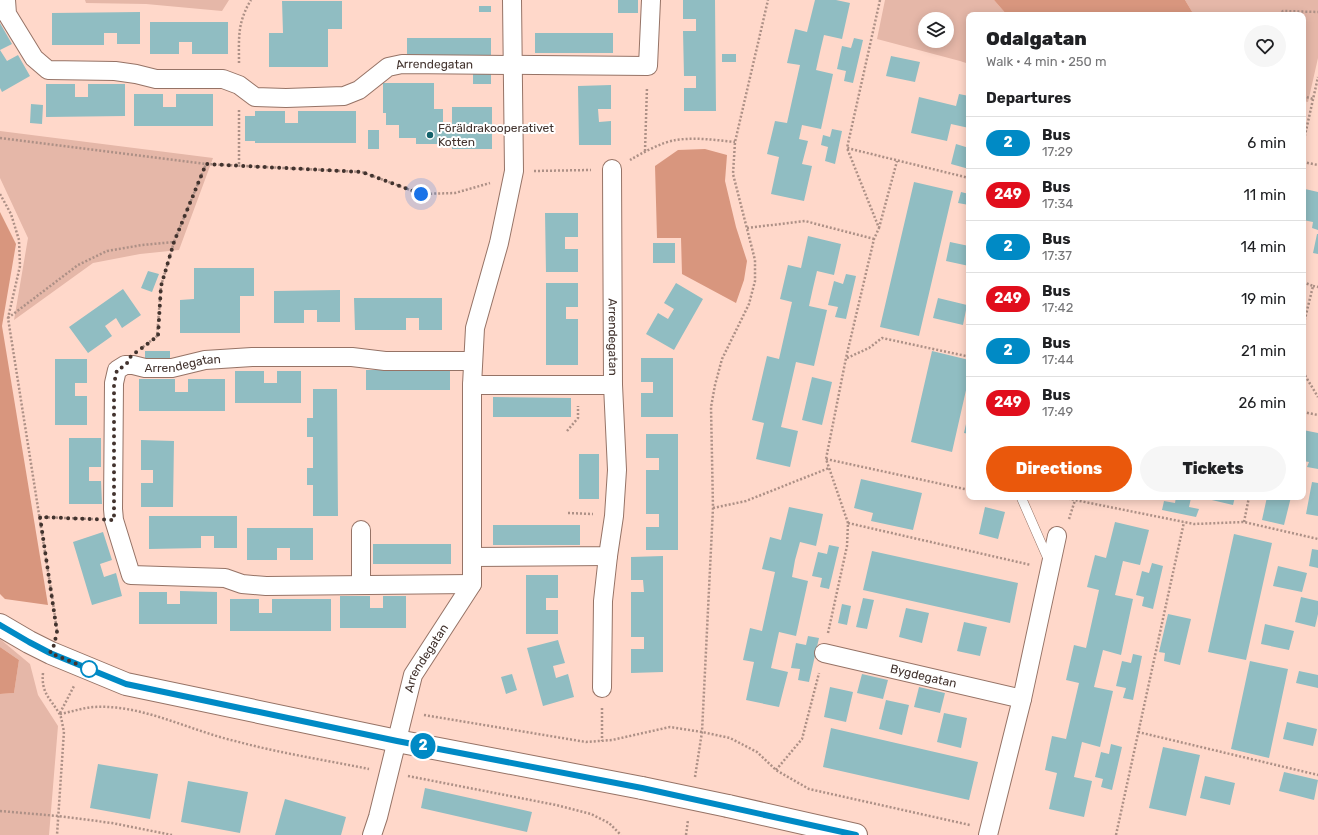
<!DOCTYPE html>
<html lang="en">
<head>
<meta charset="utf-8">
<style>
	body { margin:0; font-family:Rubik,sans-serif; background:#f6f6f6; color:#202124; height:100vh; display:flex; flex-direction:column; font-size:15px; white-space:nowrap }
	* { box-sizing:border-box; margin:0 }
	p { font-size:13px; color:#757577 }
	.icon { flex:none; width:22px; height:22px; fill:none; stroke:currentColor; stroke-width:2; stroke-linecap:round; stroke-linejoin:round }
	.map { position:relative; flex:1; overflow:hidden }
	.side { position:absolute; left:966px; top:12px; width:340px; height:488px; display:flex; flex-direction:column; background:#fff; border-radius:8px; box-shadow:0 2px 10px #0003 }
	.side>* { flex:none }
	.badge { padding:0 8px; border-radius:13px; font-size:14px; line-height:26px }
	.tools { position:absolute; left:918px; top:12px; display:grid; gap:8px }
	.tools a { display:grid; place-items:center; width:36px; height:36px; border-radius:50%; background:#fff; box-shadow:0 2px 10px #0003; font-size:20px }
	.you { position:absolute; width:20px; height:20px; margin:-10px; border:3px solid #fff; border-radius:50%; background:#1a73e8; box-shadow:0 0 0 6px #1a73e833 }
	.map>.badge { position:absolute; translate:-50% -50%; box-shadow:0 0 0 2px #fff }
	h2 { padding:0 20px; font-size:15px; line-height:36px }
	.round { display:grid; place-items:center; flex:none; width:42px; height:42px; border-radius:21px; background:#f6f6f6 }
	.overview { display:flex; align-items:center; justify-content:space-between; height:68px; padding:0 20px }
	h1 { font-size:19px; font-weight:800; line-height:30px }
	.cta { display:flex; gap:8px; margin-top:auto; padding:8px 20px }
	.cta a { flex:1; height:46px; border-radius:24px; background:#ea580c; color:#fff; font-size:16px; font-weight:800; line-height:46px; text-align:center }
	.cta a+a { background:#f6f6f6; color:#202124 }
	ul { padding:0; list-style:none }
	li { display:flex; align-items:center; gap:12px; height:52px; padding:0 20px; border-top:1px solid #e0e0e0 }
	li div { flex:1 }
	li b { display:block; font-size:15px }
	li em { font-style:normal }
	li .badge { min-width:44px; font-weight:700; text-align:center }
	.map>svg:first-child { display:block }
	.green { fill:#e5b7a8; fill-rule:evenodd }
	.forest { fill:#d8967e }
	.building { fill:#90bdc2 }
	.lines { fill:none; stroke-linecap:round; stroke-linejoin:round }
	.lane-casing { stroke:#967366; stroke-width:10 }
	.street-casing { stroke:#967366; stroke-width:20 }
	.secondary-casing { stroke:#967366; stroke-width:24 }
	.path { stroke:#ad9086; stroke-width:2.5; stroke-dasharray:2 2; stroke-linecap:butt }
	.lane { stroke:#fff; stroke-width:9 }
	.street { stroke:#fff; stroke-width:18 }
	.secondary { stroke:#fff; stroke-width:22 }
	.secondary-bridge-casing { stroke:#967366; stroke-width:24; stroke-linecap:butt }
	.secondary-bridge { stroke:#fff; stroke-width:22 }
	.line-casing { stroke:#fff; stroke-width:9 }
	.line { stroke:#008ac5; stroke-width:6 }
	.walk { stroke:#42332e; stroke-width:4; stroke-dasharray:0 7.2 }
	.poi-dot { fill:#14626b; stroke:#fff; stroke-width:1.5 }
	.stop-dot { fill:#fff; stroke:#008ac5; stroke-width:2 }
	.labels { text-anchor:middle; stroke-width:4; stroke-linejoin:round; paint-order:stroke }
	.street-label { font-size:12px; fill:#42332e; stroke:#fff }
	.poi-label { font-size:12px; fill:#42332e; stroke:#fff; text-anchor:start }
</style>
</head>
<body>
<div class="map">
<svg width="1318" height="835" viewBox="0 0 1318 835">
	<rect width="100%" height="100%" fill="#ffd8ca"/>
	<path class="green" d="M85,0h144l-7,11 -76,-7 -60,-1z
		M885,0h109l13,15h-38v49l-9,-3 -83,-22zM925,19h22v22h-22z
		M1185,0h133v58l-10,44 -5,-1v-86h-109z
		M0,131l213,27 -34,92 -39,4 -47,9 -79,57 14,-82 -28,-60z
		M0,639l30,25 8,31 20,31 -9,109h-49v-141l14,-1 5,-33 -19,-13z"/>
	<path class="forest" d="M994,0h191l9,15h-187z
		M705,149l22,6 -2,26 11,46 11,34 -3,19 -8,23 -54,-29 -1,-36h-24l-2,-72 23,-16z
		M0,212l16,32 -14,82 46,279 -43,-6 -5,-5z
		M0,647l19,13 -5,33 -14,1z"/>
	<path class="building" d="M618,0h20v13h-20z
		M683,0h32l1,111h-32v-23h12v-12h-12l-1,-45h13v-12h-13z
		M815,0h21l14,3 -8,36 -18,-4 -4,17 -4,18 17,4 -12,55 -19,-4 -3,14 9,2 -6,23 10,2 -8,35 -33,-7 8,-37 -12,-3 8,-33 12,2 13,-58 -13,-2 8,-34 12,3z
		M282,1h60v28h-14v38h-59v-34h14z
		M479,6h12v6h-12z
		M140,12v32h-23v-11h-13v12h-52v-32z
		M150,22h78v32h-36v-12h-13v12h-29z
		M0,23l12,21 -12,6 7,11 11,-6 12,21 -28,16 -2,-4z
		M535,33h78v20h-78z
		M407,38h84v20h-84z
		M854,38l9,2 -10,43 -9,-2 2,-10 -9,-2 5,-23 9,2z
		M722,54h14v8h-14z
		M891,56l29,6 -5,20 -29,-6z
		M473,73h18v11h-18z
		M383,83h51v26h9v16h9v-18h40v42h-40v-11h-9v6h-27v-6h-17v-13h-13v-12h-3z
		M46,84h29v13h13v-13h37v32l-79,1z
		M611,85v24h-13l1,13 12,-1v24h-32l-1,-59z
		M134,94h29v13h13v-13h37v32h-79z
		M959,94l10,2v32l-18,-4 -4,17 -36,-8 8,-36 37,9z
		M31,104l12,1 -1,19 -12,-1z
		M255,111h30v12h13v-12h58v32h-101v-2h-10v-25h10z
		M832,129l10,2 -7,33 -10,-3 3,-14 -7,-2 2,-10 7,2z
		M368,130h11v19h-11z
		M956,144l13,4v21l-18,-5z
		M914,182l39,9 -34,145 -39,-9z
		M1305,189l13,3v38l-6,-2 1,-6 -10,-2v-23z
		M961,192l8,2v11l-11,-2z
		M545,213h33v24h-13v12h13v23h-32z
		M1317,234h1v20l-5,-1z
		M808,236l33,8 -7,31 -17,-4 -4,17 -4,18 18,4 -13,56 -18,-4 -15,65 17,4 -8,36 -34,-8 8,-36 -12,-3 15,-64 12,3 13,-57 -12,-3 8,-34 13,3z
		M950,242l19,4v20l-23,-5z
		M653,243h22v20h-22z
		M194,268h60v28h-14v37h-60v-33l14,-1z
		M148,271l11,3 -7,18 -11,-4z
		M846,274l10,2 -10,43 -11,-2 3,-10 -10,-2 6,-24 9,3z
		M546,283h32v24h-12v12h12v46h-32z
		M676,283l27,16 -29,51 -28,-16 12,-21 10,6 6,-10 -10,-6z
		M123,289l18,26 -19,13 -6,-10 -11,8 7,10 -24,17 -19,-26z
		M340,290v32h-23v-12h-13v13h-30v-32z
		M354,298h88v32h-23v-12h-13v12h-51z
		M938,298l29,7 -4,20 -30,-7z
		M145,351h25v13h-25z
		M932,351l37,9v17l-17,75 -41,-10z
		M641,358h32v59h-32v-24h12v-11h-12z
		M55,359h32v24h-12v13h12v29h-32z
		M366,370h84v20h-84z
		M235,371h29v12h13v-12h24v32h-66z
		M812,377l20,5 -10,43 -20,-5z
		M139,379h36v13h13v-13h37v32h-86z
		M313,389h24l1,127h-25v-31h-6v-17h6v-31h-6v-19h6z
		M493,397l78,1v19h-78z
		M968,415h1v19l-5,-1z
		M1303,430l15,3v36l-11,-2 2,-5 -6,-1z
		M646,434h32v116h-32v-23h13v-13h-13v-44h13v-12h-13z
		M69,438h32v29h-12v14h12l1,23h-33z
		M141,440l33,1 -1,66h-32v-24h12v-13h-12z
		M579,454h20v45h-20z
		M861,479l61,14 -9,37 -42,-9 2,-8 -19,-5z
		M1312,482l6,1v33l-12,-2z
		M1176,497l15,1 -2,9 10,2 -3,8 -34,-7 2,-9 11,2z
		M1199,497h36l-2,8z
		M1267,497h24l-7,28 -22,-5z
		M789,507l34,7 -7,32 -16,-4 -5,18 -3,17 16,4 -12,55 -17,-4 -8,36 17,4 -9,35 -33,-7 8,-38 -11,-2 7,-32 12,3 13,-59 -13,-3 8,-32 11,3z
		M985,507l20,5 -7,27 -19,-5z
		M149,516h88v32h-23v-12h-13v12l-52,1z
		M1115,522l34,8 -9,35 -17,-4 -8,34 18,4 -12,56 -18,-5 -9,37 19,4 -13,56 -18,-5 -8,35 18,4 -8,36 -35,-8 8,-36 -12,-3 7,-34 14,3 13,-56 -13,-3 8,-35 12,3 13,-58 -12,-3 8,-32 11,3z
		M493,525h87v20h-87z
		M247,528h66v32h-23v-12h-13v12h-30z
		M103,532l9,28 -12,4 4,13 12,-4 6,23 -30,9 -19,-63z
		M1234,534l38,9 -26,117 -38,-8z
		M373,544h78v20h-78z
		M829,545l10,2 -10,42 -9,-2 2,-9 -10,-2 6,-24 9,2z
		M1312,549l6,1v18l-9,-2z
		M872,551l146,32 -8,40 -147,-33z
		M663,556v116l-32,1v-24h13v-12h-13v-45h13l-1,-12h-12v-23z
		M1152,563l11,3 -10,43 -11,-3 2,-9 -8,-2 6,-24 7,2z
		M1278,566l29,7 -5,19 -29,-6z
		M526,575h32v23h-12v12h12v24h-32z
		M180,591l37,1v32h-78v-32h28v12h13z
		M340,596h30v12h13v-12h23v32h-66z
		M1301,597l17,4v13l-3,13 -20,-5z
		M863,598l11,2 -7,29 -11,-2z
		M230,599h29v14h13v-14h59v32h-101z
		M842,604l9,2 -4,19 -9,-2z
		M906,608l23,5 -7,30 -23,-6z
		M1168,614l23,5 -11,46 -16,-4 1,-8 -6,-1z
		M964,622l23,5 -7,29 -23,-5z
		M1265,624l29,7 -5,19 -28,-6z
		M808,636l11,2 -10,44 -11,-2 2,-11 -9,-1 5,-25 10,2z
		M558,640l7,23 -12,3 3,12 12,-4 6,23 -31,9 -16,-58z
		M1133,654l9,2 -9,44 -10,-2 3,-10 -10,-2 6,-25 9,2z
		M1250,661l38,8 -19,89 -38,-9z
		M1299,671l19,4v13l-22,-5z
		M512,674l5,16 -11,4 -5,-17z
		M862,674l26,6 -5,19 -26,-6z
		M830,687l23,5 -7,30 -22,-5z
		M919,687l26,6 -5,20 -26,-6z
		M886,700l23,5 -7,30 -23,-6z
		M944,713l23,5 -6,30 -24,-6z
		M1287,722l30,7 -4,17 -30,-7z
		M831,728l147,34 -9,38 -146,-33z
		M1111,744l11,3 -10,43 -11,-3 2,-8 -8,-2 6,-25 8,2z
		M1163,747l37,8 -14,61 -37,-8z
		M98,764l60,10 -8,45 -60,-11z
		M1284,772l34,8 -4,20 -35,-9z
		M1205,776l30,7 -5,22 -30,-7z
		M188,781l60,11 -8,41 -59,-11z
		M425,788l107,24 -5,20 -106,-24z
		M285,799l61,18 -5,18h-66z"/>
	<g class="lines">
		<defs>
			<path id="lane" d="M1021,497l28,64"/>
			<g id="street">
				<path id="s1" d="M6,0l1,14 27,44 14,12 67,1 21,3 20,5h67l16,6 16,12 31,1 58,-2 15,-6 29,-23 14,-3 246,2 3,-66"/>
				<path id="s2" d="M612,169l1,216"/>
				<path d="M472,557l136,-1 6,-40 3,-46 -4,-85h-141"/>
				<path id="s3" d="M472,584l-206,2 -24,-2 -17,-6 -94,-3 -17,-55 -1,-11 1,-126 3,-13 8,-5h8l12,3h27l33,-8 47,-3h100l33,4h88"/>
				<path d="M361,585v-55"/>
				<path id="s4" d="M824,653l198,46"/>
				<path d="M602,688l1,-87 5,-45"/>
				<path id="s5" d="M372,835l6,-18 35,-142 59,-91v-199l3,-57 24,-85 15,-72 -2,-171"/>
				<path d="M988,835l34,-136 35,-163"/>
			</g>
			<path id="secondary" d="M0,625l29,17 22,11 75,31 271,57 245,47
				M728,806l128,29"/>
		</defs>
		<use href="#lane" class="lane-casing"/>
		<use href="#street" class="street-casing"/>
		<use href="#secondary" class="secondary-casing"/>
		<path class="path" d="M880,0l-33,148 122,30
			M1279,15l4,-4 35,1
			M239,63c0,-25 -2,-40 12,-63
			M1303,96l10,3
			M239,110v56
			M0,138l206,26 156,8 59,22 34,-1 35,-10
			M1303,144l15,-67
			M645,151l2,-64
			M630,160c12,-7 32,-18 46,-20 20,-3 39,0 59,2
			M1303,162l15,3
			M534,171l57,-1
			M0,194l11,20 8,26 1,26 -12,52 45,285 4,28
			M747,228l58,-7 69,18
			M879,228l18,-67
			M1303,282l10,4 -10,41
			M1313,286l5,1
			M8,318l70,-53 29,-14 35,-6 32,-3 32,-78
			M143,347l14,-11 4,-50 13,-44
			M847,358l22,-10 13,-10 84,18 3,-1
			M1303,372l15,25
			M1303,412l15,3
			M567,431l11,-13v-12
			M826,459l143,31
			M1060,497l134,27 50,-2 74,17
			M1038,498l7,-1
			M713,508l33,-7 83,-33
			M568,513l25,1
			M40,517l53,2
			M1069,519l7,-22
			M1244,522l5,-25
			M848,523l183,42
			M828,633l19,-87 1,-23 -22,-64 20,-101 28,-119 5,-11 -32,-80
			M43,673c-2,20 7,25 16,40 3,4 3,12 5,18l-7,104
			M602,708v33
			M60,713l14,-27
			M60,714c11,-2 22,-6 33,-7 49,-3 95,23 142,34 44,12 90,19 134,28
			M424,715l162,27 26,-2 58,-13 32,5 28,6 27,14 19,18 33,19 161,36
			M1138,732l180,43
			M776,770l26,-31 17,-66
			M408,776l148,29 35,9 18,9 12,12
			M695,777l7,-45 11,-224 -2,-101 4,-22 7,-26 27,-55 6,-23v-21l-22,-86 2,-32 33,-142
			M0,811l58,5 54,7 60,12
			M686,835l2,-15
			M1116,835l68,-313"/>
		<use href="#lane" class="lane"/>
		<use href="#street" class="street"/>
		<use href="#secondary" class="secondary"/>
		<defs>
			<path id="secondary-bridge" d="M642,788l86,18"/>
		</defs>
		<use href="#secondary-bridge" class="secondary-bridge-casing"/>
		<use href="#secondary-bridge" class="secondary-bridge"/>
	</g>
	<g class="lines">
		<defs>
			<path id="line" d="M0,625l29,17 21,11 76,31 271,57 245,47 214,47"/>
		</defs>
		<use href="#line" class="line-casing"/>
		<use href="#line" class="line"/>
		<path class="walk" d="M89,669l-39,-16 4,-8 3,-13 -17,-115 74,3v-136l3,-14 9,-5 5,-9 27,-20 3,-50 13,-44 32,-78 156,8 59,22"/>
	</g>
	<circle class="poi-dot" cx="430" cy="135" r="4"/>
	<circle class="stop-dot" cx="89" cy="669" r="8"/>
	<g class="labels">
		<g class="street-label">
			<text dy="4" stroke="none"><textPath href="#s1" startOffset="486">Arrendegatan</textPath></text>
			<text dy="4" stroke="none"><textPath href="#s2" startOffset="168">Arrendegatan</textPath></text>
			<text dy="4" stroke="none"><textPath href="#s3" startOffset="618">Arrendegatan</textPath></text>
			<text dy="4" stroke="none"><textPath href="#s5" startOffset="186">Arrendegatan</textPath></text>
			<text dy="4" stroke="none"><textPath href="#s4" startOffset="102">Bygdegatan</textPath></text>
		</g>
		<g class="poi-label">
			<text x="438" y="132">Föräldrakooperativet<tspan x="438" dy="14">Kotten</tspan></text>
		</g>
	</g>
</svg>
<div class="tools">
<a><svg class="icon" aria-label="layers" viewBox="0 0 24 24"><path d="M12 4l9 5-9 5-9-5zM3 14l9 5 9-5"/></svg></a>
</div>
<div class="you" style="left:421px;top:194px"></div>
<b class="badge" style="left:423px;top:746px;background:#008ac5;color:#fff">2</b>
<section class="side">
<div class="overview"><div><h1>Odalgatan</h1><p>Walk · 4 min · 250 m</p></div><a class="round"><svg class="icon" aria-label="heart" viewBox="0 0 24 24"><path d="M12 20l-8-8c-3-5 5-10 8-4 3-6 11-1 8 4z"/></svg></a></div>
<h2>Departures</h2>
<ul>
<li><span class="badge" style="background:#008ac5;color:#fff">2</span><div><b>Bus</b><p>17:29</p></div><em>6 min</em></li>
<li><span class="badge" style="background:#e10e1c;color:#fff">249</span><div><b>Bus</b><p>17:34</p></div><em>11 min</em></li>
<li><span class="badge" style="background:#008ac5;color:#fff">2</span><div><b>Bus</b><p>17:37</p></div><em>14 min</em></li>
<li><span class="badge" style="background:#e10e1c;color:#fff">249</span><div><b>Bus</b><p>17:42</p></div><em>19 min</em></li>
<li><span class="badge" style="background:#008ac5;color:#fff">2</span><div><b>Bus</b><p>17:44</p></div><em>21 min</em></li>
<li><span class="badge" style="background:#e10e1c;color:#fff">249</span><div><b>Bus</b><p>17:49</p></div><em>26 min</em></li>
</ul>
<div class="cta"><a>Directions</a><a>Tickets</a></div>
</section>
</div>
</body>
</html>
